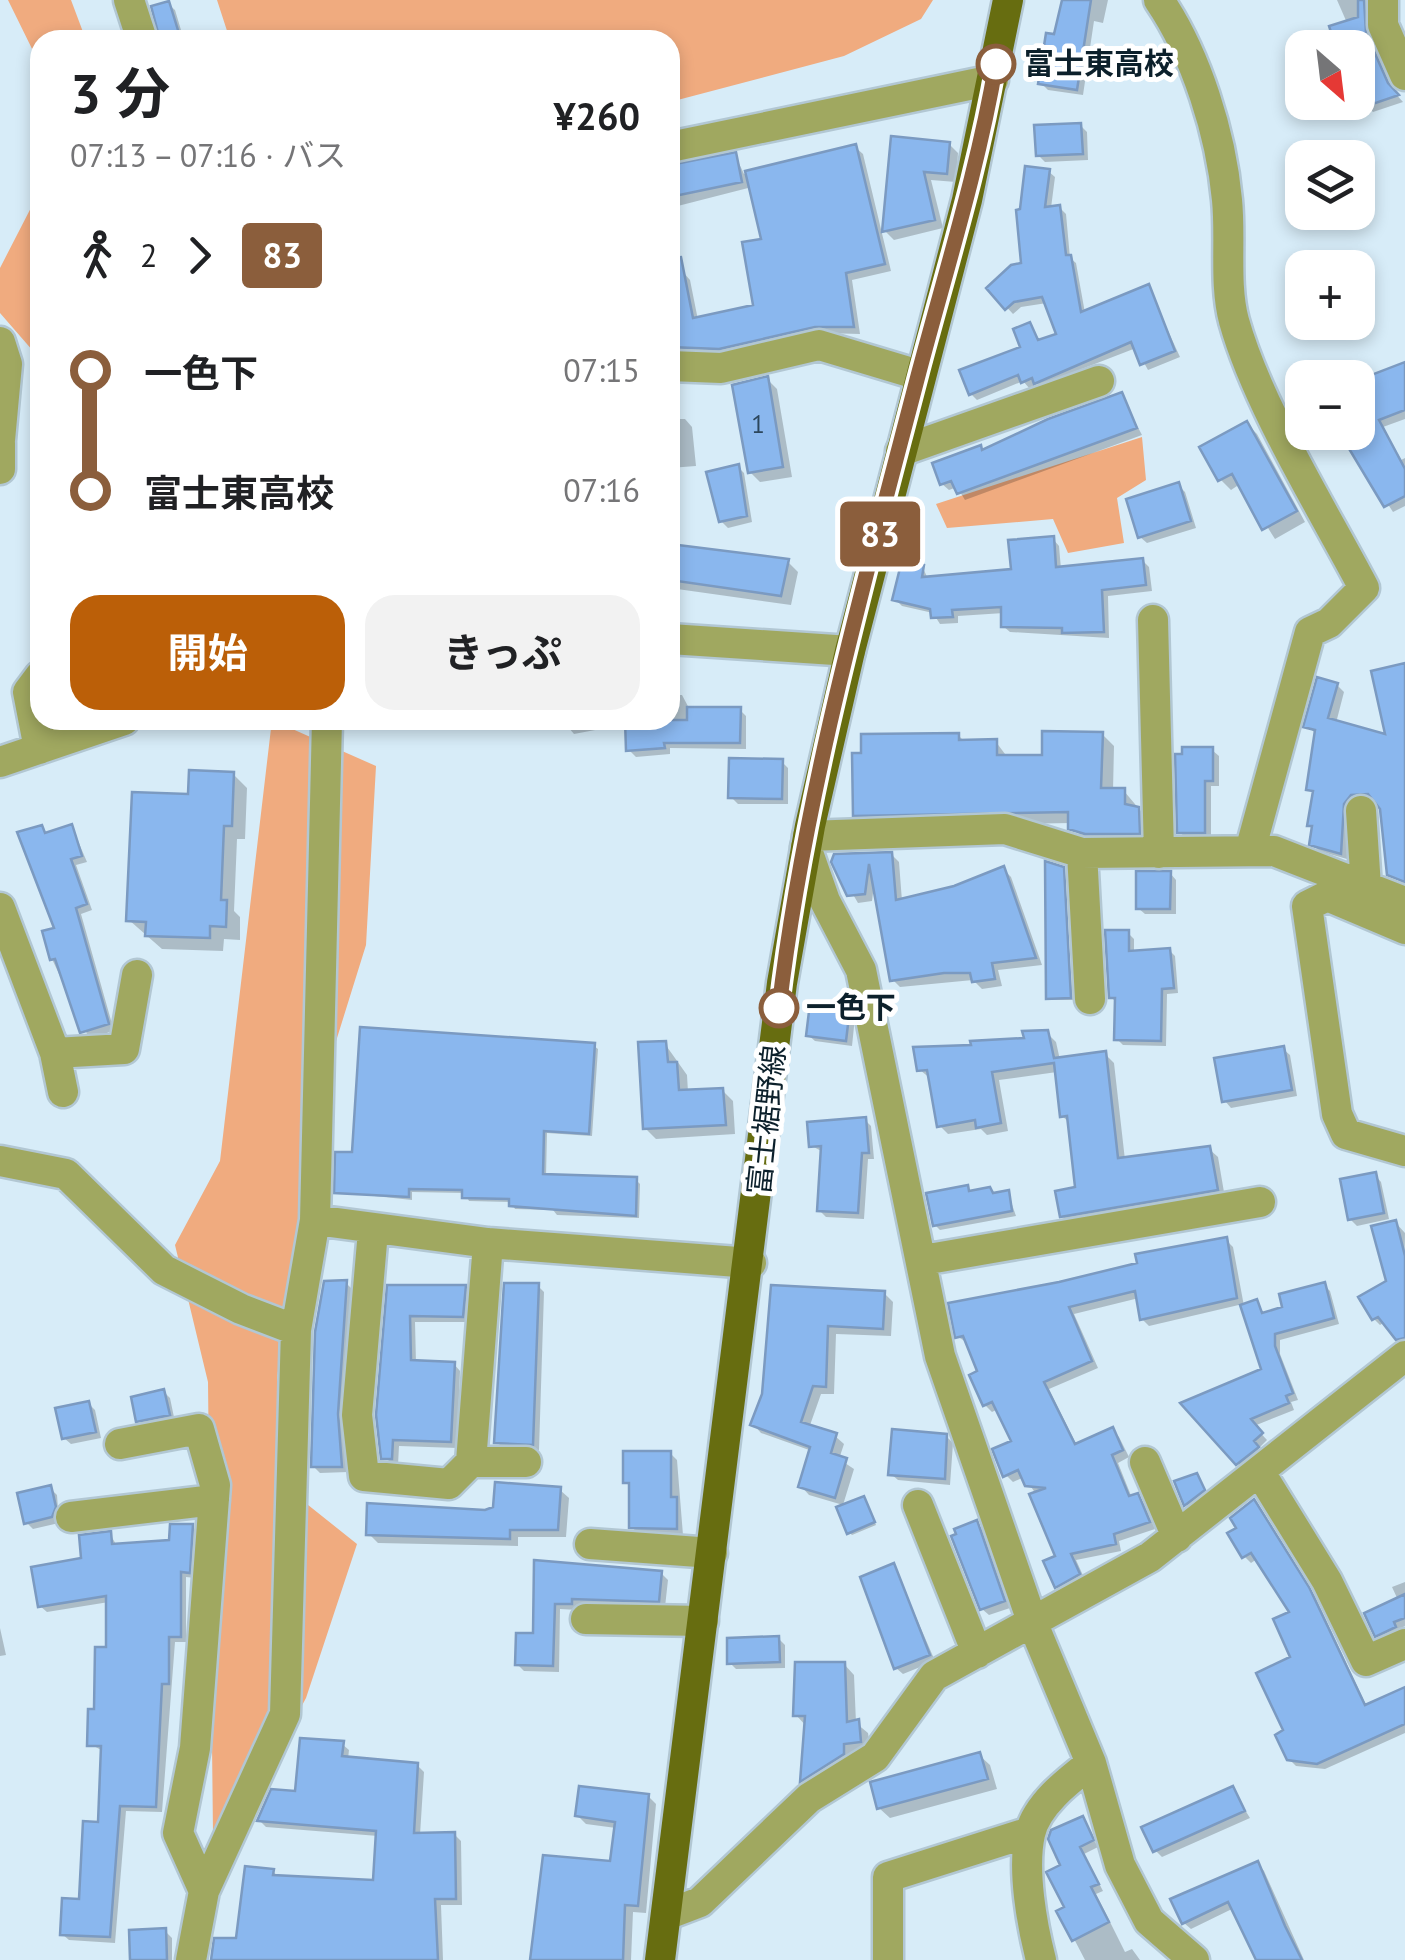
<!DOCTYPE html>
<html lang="ja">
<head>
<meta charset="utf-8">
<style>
	body { margin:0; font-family:"PT Sans","Noto Sans JP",sans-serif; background:#f2f2f2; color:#202124; height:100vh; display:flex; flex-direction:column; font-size:38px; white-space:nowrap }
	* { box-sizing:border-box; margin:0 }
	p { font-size:32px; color:#757577 }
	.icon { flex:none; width:55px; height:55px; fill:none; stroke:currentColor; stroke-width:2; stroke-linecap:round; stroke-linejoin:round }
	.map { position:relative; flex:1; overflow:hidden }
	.sheet { position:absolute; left:30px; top:30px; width:650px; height:700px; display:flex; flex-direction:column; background:#fff; border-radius:30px; box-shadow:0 5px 15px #0003 }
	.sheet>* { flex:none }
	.badge { padding:0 20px; border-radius:8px; font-size:35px; line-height:65px }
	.needle { width:65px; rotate:152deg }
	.fabs { position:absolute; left:1285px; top:30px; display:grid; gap:20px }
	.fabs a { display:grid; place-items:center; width:90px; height:90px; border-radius:20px; background:#fff; box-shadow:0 5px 15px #0003; font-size:50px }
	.map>.badge { position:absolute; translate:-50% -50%; box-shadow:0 0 0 5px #fff }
	.legs { display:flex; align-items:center; gap:15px; height:110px; padding:0 40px; font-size:32px }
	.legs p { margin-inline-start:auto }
	.headline { display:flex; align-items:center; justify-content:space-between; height:170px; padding:0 40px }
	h1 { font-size:55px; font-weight:700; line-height:75px }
	.cta { display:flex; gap:20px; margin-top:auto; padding:20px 40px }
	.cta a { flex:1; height:115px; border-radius:30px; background:#bb5f08; color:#fff; font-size:40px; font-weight:700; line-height:115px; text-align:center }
	.cta a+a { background:#f2f2f2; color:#202124 }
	ul { padding:0 40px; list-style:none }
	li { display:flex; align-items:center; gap:35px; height:120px; font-size:38px }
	li i { display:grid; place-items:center; width:15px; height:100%; margin:0 12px; background:currentColor }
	li i::after { content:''; width:25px; height:25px; margin:-12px; border:8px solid; border-radius:50%; background:#fff }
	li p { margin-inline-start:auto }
	li:first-child i { background:linear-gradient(#0000 50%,currentColor 0) }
	li:last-child i { background:linear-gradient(currentColor 50%,#0000 0) }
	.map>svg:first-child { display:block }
	.green { fill:#f0ab7f }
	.shadow { fill:#0003 }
	.building { fill:#8ab7ee; stroke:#7b9ac1; stroke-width:2.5 }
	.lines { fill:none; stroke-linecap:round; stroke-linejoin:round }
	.minor-casing { stroke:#b2c7d3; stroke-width:35 }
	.major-casing { stroke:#b2c7d3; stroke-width:35 }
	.minor { stroke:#a0a860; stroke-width:30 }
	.major { stroke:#676d10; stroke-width:30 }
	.line-1-casing { stroke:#fff; stroke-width:22 }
	.line-1 { stroke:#8b5e3c; stroke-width:15 }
	.stop-1-dot { fill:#fff; stroke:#8b5e3c; stroke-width:5 }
	.labels { text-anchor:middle; stroke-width:10; stroke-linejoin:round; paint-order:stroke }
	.number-label { font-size:25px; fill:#2c465c }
	.stop-label { font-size:30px; font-weight:bold; fill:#0c202b; stroke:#fff; text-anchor:start }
	.street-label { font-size:30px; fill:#0c202b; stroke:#fff }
</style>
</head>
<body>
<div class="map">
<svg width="1405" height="1960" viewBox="0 0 1405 1960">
	<rect width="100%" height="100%" fill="#d7ecf8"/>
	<path class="green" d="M8,0h63l15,40h-46v319l-40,-46v-45l36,-70 2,-137z
		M217,0h716l-12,19 -77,37 -174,46v-62h-440z
		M1142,437l4,43 -29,18 7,45 -56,10 -15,-34 -106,9 -11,-24z
		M272,720l104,46 -10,179 -48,154 -41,279 1,103 79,63 -51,154 -88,163 -5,-27 -5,-452 -33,-137 45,-84z"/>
	<path class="shadow" d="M1064,0h44l-5,23 -9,-2 -11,74 -35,-5 -7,-7z
		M1337,0h29l6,41 22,51 9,10 -30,10 -6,-6 -9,-27v-31z
		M168,4l7,6 9,30h-21z
		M1080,125l7,7 1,28 -43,2 -7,-7z
		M893,139l56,5 9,9 -2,29 -25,-2 12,48 -49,12 -9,-9z
		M855,147l8,7 28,117 -39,9 8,54 -37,-1 -95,23 -58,1v-83l13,-2 7,8 8,40 57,-13 10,-66 -13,-54 -82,21v-40l65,-13 9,19z
		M1048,171l7,6 -4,31h9l6,6 4,44 6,5 9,50 63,-26 32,70 -32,13 -12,-22 -80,31 2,4 -16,6 -4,-5 -9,4 -6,-7 -46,19 -6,-6 52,-46 6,-23 11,17 20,-7 -13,-32 -26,4 -8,7 -24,-26 35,-23z
		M1405,364v55l-22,8 18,33 4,-2v48l-12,6 -50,-77 -9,4 -6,-6 30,-1v-50z
		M767,379l10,10 15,88 -32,5 -10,-10z
		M1121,395l21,40 -177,65 -8,-13 -8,3 -7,-6 42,-32z
		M670,419h15l7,8 4,39 -26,2z
		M1247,424l10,10 48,88 -30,17 -35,-55 -9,6 -11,-11z
		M738,467l6,6 8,49 -24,6 -7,-7z
		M1178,485l7,7 11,36 -49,15 -7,-6z
		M670,490l10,50 -10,3z
		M1053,539l6,7 2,23 81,-9 7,7 3,24 -44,5 1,42 -99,-6 -7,-6 1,-13 -46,3v7l-18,1 -7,-11 -31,-7 -7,-7 28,-31 5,11 86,-7z
		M670,546l117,15 11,11 -7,33 -121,-17z
		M1405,668v217l-16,-11 -7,-66 -6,-8 -17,1 -9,10 -3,48 -28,-8 -7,-7 2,-14 -4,-5 5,-30 -6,-6 8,-55 -11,-8 31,-41 7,7 -8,31 52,15z
		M670,695h12l8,15h50l6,6v33l-76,-1v6l-34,3 -7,-7 -2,-26 -53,10 -6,-7 -2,-7h104z
		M1102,734l12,12 -1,45h11l26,31 1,23 -68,-5 -12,-17 -204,4 -12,-12 103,-80 7,7h31l12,16 36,-1z
		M1212,750l7,6v30h-8v53h-25l-6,-7z
		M782,762l6,6v36h-50l-7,-7z
		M233,774l14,14 -2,51h-8l-3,72 6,6v23l-16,-1 -1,12 -61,-2 -33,-29 61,-123z
		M72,827l15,35 -11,3 16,45 -11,4 33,117 -25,7 -37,-79 5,-30 -16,-101 7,6z
		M891,854l8,8 3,39 52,-12 49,-20 8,8 31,88 -44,5 4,16 -20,3 -9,-9 -73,7 -7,-7 -19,-95 -2,16 -14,2 -24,-41z
		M1063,869l10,131h-22l-2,-2z
		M1170,873l6,7v34h-31l-7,-6z
		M1128,933l6,6v14l35,-3 6,6 3,37 -11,1 -1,52 -43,-1 -6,-6 1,-35 -7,-7z
		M848,1010l7,7 -3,29 -37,-5 -7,-6z
		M1047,1033l9,9 4,18 45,-6 9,9 11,97 84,-11 9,8 7,41 -154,27 -9,-9 16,-27 -7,-65 -9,-8 -5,-44 -58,8 9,51 -21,4 -6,-6 -33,5 -8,-8 -9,-47 -11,-9 54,-23z
		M665,1044l22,31 1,17 34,-2 11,11 2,33 -79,5 -11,-11z
		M594,1046l4,3 -6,87 -45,-3 -1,44 90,3 4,4 -1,34 -82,-3 -4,-5 -38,-1 -4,-7 -42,-1 -4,-8 -53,-1v8l-75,-8 17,-38z
		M1283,1049l7,6 7,41 -66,12 -6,-7z
		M865,1120l6,6 3,33h-6l-4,60 -38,-2 -7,-7 4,-58 -11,-6z
		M1375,1175l6,7 8,37 -32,7 -7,-7z
		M967,1188l5,5h36l8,23 -76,14 -5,-5z
		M1395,1222l10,11 -2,111 -18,-22 -5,3 -6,-6 14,-37z
		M1226,1240l7,7 11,59 12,-4 9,13 20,-6 39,-24 6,6 9,33 -59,16v14l18,46 -7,2 3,8 -40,16 13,14 -9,9 5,5 -19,16 -60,-66 80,-34 -21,-66 -94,22 -7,-7 -3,-21 -65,16 24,54 -49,21 28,57 35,-16 7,7 10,20 -11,6 14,35 5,-2 7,7 11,26 -36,12 2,10 -45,9 10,22 -22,12 -7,-7 1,-30 -22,-63 -12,-17 -11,5 -7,-7 8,-33 -16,-33 -6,3 -7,-7 -5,-33 -12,-29 -10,-6 101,-52z
		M346,1283l6,6 -8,133 4,50 -28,1 -7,-7z
		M538,1286l6,6 -5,158 -35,-1 -7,-7z
		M389,1287l76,1 6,6 -2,28h-54l1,41 38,1 6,7 -3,77 -58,-2 -1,19 -15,-7z
		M773,1287l111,6 9,9 -2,34 -55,-2 -2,60h-13l-12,34 26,8 9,8 -5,15 15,10 -11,36 -34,-10 -8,-9 11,-35 -51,-18 -8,-9 11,-30z
		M164,1392l6,6 5,24 -30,5 -6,-6z
		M88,1403l7,7 6,28 -30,6 -7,-6z
		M946,1436l7,7 -3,42 -52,-5 -7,-6z
		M670,1453l7,7 6,75 -45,-1 -6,-7v-39l-6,-6z
		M1199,1479l7,14 -18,14 -11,-24z
		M50,1488l7,7 2,28 -26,6 -7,-7z
		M560,1490l9,8 -3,39h-48v9l-140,-3 -9,-9 117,-21z
		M864,1499l12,26 -24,10 -3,-3z
		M1254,1502l61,94 52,111 38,-18v44l-80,36 -29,-3 -7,-7 4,-146 -36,-54 -6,4 -7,-7 -5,-28z
		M977,1523l6,7 27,78 -21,7 -7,-6z
		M192,1527l7,7 -4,44 -9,-1v65h-11l-13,170 -36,-1 -11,132 -46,-3 -7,-6 20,-32 19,-78 2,-73 -13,-7 19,-94v-48l-62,10 -7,-6 70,-72 7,12 54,-4z
		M537,1562l124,11 7,7 -3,27 -87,-3v6l-18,-1 -1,63 -35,-1 -7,-7 18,-28z
		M894,1566l41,95 -32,13 -7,-6z
		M1405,1582v44l-6,3 2,5 -17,8 -7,-7 21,-35 -6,-13z
		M0,1628l6,27 -6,1z
		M778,1638l7,7v23l-49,1 -6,-6z
		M844,1664l10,11 2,48 12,10 3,19 -59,38 -10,-9 5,-54 -11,-12z
		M342,1744l7,6 -1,9 69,6 7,7 -4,63 34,-1 7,7 1,64h-21l2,55h-229l25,-19 34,-70 6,7 96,5 3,-47 -112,-9 -6,-6 37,-27z
		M979,1755l11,10 7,24 -107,29 -11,-10z
		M1232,1789l18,29 -88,39 -7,-7z
		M648,1796l8,8 -10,109 -13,-1 -2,48h-98l79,-96 4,-36 -30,-4 -9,-9z
		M1082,1819l16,28 -14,7 19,37 -7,3 29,58 7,-3 8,11h-55l-25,-48 7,-4 -4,-42z
		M1258,1864l6,7 40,89h-46l-24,-52 -43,21 -7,-6z
		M165,1931l7,7v22h-39z"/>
	<path class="building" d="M1062,0h29l-14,90 -39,-6 8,-51 8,1z
		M1358,0h6l2,33 22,50 11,12 -35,12 -6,-20v-39h-22l-7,-22 29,-9z
		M169,1l12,39h-21l-9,-34z
		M1081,123l2,31 -47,2 -2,-31z
		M891,136l59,6 -3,32 -23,-2 11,48 -53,12z
		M856,144l29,120 -39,9 8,54h-39l-96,22 -49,-2v-89l11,-1 12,61 60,-13 -11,-63 19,-3 -16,-68z
		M736,152l6,30 -72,15v-32z
		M1025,166l25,3 -5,38 15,-2 6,50h5l10,57 68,-28 26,67 -35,14 -9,-23 -97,42 -2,-6 -11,5 -3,-8 -49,20 -10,-25 61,-23 -7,-18 17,-7 8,18 18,-6 -14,-37 -28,5 -9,8 -19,-22 25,-23 10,-2 -5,-53 4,-1z
		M1405,362v48l-26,10 26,49v27l-21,11 -45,-75h19v-52z
		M768,376l15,91 -35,6 -16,-88z
		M1122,392l15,36 -180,66 -6,-13 -11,4 -8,-22 49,-18 1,5 66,-31z
		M1247,421l50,90 -35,19 -30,-56 -14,7 -19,-34z
		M739,464l8,52 -28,6 -13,-50z
		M1179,482l12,39 -53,17 -12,-39z
		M1054,536l2,31 87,-9 3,27 -44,5 2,42 -42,1v-5l-61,-1v-20l-49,3 1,7 -22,1 -1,-9 -38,-9 10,-40 22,5 -2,12 89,-8 -3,-29z
		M670,544l119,15 -8,37 -111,-16z
		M1405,663v219l-18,-7 -7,-66 -12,-15 -17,1 -7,9 -3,50 -32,-9 3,-19h-5l6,-35 -7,-1 9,-60 -12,-3 14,-50 21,6 -10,35 57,16 -14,-63z
		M687,707h54l-1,36h-76l1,5 -39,3 -1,-31h62z
		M1042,731l61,1 -2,56h24v16l14,3 1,27h-55l-17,-5v-17l-215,4 -1,-63h9v-19l98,-1v7l38,-1v16h45z
		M1182,747h31v34h-8v52h-28l-2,-79h7z
		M729,758l54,1 -1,40 -54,-1z
		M189,770l45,2 -2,54h-8l-3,74h6l-1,27 -16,-1v12l-65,-2 1,-14 -20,-1 6,-129 56,2z
		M72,824l10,32 -11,3 16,45 -11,4 33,116 -29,9 -25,-74 -5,1 -8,-29 12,-3 -37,-96 25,-7 3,8z
		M892,852l4,48 58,-14 50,-20 32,92 -44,5 3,16 -23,3 -2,-9h-26l-54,8 -21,-117 -4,30 -18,2 -16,-34 3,-8z
		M1045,861l19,6 7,131 -25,1z
		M1136,871h35l-1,38h-34z
		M1105,930h24v21l41,-3 4,40 -12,1 -1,52 -47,-1 1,-42h-6z
		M810,1003l40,5 -4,33 -40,-5z
		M360,1027l235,16 -6,91 -45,-3 -1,43 94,3 -1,39 -127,-10v-7l-47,-1v-8l-53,-1v8l-75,-4 1,-41h17z
		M1048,1030l6,28 52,-7 12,107 92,-12 8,44 -158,27 -5,-26 20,-4 -8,-71 -7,1 -6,-54 -62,9 9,51 -25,5 -1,-8 -38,7 -10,-57 -10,1 -4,-24 58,-2 -1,-4 54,-3 -2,-7z
		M666,1041l2,21h9l2,28 44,-2 3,37 -83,4 -5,-87z
		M1284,1046l8,44 -70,12 -8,-44z
		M866,1117l3,36h-7l-4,60 -41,-2 4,-65 -12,1 -2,-25z
		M1376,1172l8,41 -36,7 -8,-41z
		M968,1185l1,6 21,-4 3,6 16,-3 3,21 -79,15 -7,-33z
		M1396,1220l9,36v82l-9,2 -18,-23 -6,3 -14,-23 28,-16 -15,-55z
		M1227,1237l10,61 -97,22 -5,-29 -66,16 23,54 -48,21 31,62 38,-17 10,23 -11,5 17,41 9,-3 12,29 -36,12 2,10 -45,10 9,20 -25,14 -12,-27 12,-5 -26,-62 17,-6 -21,-2 -7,-16 -15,7 -11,-28 19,-8 -19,-39 -9,4 -14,-31 8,-4 -14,-35 -8,2 -7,-35 111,-21 78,-19 -2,-9z
		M347,1280l-9,134 4,53h-31l4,-135 9,-51z
		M1325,1282l9,36 -59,16v12l18,47 -7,3 3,7 -38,16 12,14 -9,8 5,6 -23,18 -56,-62 81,-34 -21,-64 17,-6 5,14 20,-6 -3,-13z
		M504,1283h35l-6,162 -39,-2z
		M387,1285h79l-3,32 -53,-1 1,44 44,2 -4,80 -58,-2 -1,19h-11l-5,-44z
		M771,1285l114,6 -2,38 -55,-3 -2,61 -13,-1 -12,36 36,11 -6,20 16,5 -12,40 -37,-11 12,-40 -60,-22 12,-31z
		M164,1389l6,26 -34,7 -5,-25z
		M89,1401l7,31 -34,7 -7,-31z
		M892,1429l55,5 -2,45 -57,-4z
		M623,1451h48v46h6v32l-48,-1v-45h-6z
		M1197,1473l8,17 -21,16 -10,-25z
		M495,1482l66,5 -3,43h-48v9l-144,-4 1,-32 118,7 8,-3z
		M51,1485l5,22 -4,10 -28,7 -7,-31z
		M864,1496l11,26 -28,12 -11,-27z
		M1254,1499l55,88 56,118 40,-18v37l-88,40 -30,-4 -12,-25 8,-5 -27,-57 34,-16 -17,-38 16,-7 -38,-59 -9,5 -15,-25 9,-5 -6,-10z
		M977,1520l28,81 -25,9 -29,-74 5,-2 -2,-5z
		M170,1524h23l-3,49 -9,-1v65h-12v47h-7l-6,123 -36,-1 -10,131 -50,-2 2,-37 17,1 4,-78 15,1 3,-76h-14l1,-37h6l1,-62h11v-51l-68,11 -7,-40 50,-9 -2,-23 32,-4 1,13 57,-4z
		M534,1560l128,11 -3,31 -87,-3v5h-17l-2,62 -38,-1 1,-32h17z
		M894,1563l36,92 -36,14 -34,-92z
		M1405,1594v24l-11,4 2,5 -21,10 -11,-24z
		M779,1636l1,26 -53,2v-26z
		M795,1662h50l2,60 12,-3 2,23 -17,2v10l-44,28 5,-66h-12z
		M300,1738l44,3 -2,15 76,7 -4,70 41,-1 1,67h-21l3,61h-227l3,-22h22l9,-72 29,3 -1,6 100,5 3,-49 -119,-10 14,-32 24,2z
		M980,1752l8,27 -111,30 -7,-27z
		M579,1786l70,8 -11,112 -13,-1 -2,55h-93l13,-105 67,6 5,-39 -40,-6z
		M1233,1786l12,25 -92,41 -12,-25z
		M1083,1816l11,24 -14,7 19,37 -8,3 18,35 -37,19 -16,-30 8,-4 -18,-35 14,-7 -12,-26 3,-9z
		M1258,1861l27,65 17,34h-46l-28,-58 -46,22 -12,-25z
		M166,1928l1,32h-37l-1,-30z"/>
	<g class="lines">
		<defs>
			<path id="minor" d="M129,0l13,40
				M1159,0c37,54 62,134 68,200 4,39 -3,84 7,121 23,83 89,189 130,267l-35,35 -19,9 -60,219
				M1383,0v25l22,50
				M670,147l323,-67
				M0,342l7,22 -7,76
				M670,366l51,2 98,-23 100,30
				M0,443v26
				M901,451l198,-70
				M1153,620l6,233
				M670,639l180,12
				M39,749l-11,-57 12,-16
				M0,762l124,-42
				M1361,811l5,76
				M808,836l197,-7 77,24 192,-2 131,51
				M806,847l19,54 36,69 79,386 93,268 58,139 29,102 29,56 45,39
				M1082,853l8,146
				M0,908l55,145 69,-4 13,-74
				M1405,929l-78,-33 -20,10 30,208 9,20 59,17
				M55,1053l8,39
				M0,1161l66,13 98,96 77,39 55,21
				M315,1220l173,23 263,20
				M373,1231l-16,184 7,61 85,8 22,-22 17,-219
				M923,1260l337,-58
				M120,1444l79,-15 16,56 -20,263 -17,85 26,58
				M471,1462h55
				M1145,1462l32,75
				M1261,1474l66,107 39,80 39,-17
				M918,1505l59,148
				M71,1517l143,-17
				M590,1544l122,9
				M586,1619l117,2
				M666,1915l34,-13 109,-104 66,-41 59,-81 216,-119 255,-201
				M191,1960l13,-69 81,-177 11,-384 19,-110 12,-500
				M888,1960v-83l142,-45
				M1041,1960c-9,-35 -19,-90 -11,-126 6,-29 39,-54 61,-71"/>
			<path id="major" d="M660,1960l122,-977 28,-157 40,-175 117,-451 41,-200"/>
		</defs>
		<use href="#minor" class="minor-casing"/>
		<use href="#major" class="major-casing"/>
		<use href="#minor" class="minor"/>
		<use href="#major" class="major"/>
	</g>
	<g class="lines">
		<defs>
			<path id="line-1" d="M779,1008c25,-212 86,-429 140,-636 27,-102 59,-203 77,-308"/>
		</defs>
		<use href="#line-1" class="line-1-casing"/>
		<use href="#line-1" class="line-1"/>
	</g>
	<g class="stop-1-dot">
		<circle cx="996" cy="64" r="18"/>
		<circle cx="779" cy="1008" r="18"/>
	</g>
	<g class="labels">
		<g class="number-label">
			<text x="758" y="433">1</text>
		</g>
		<g class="stop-label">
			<text x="1024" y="74">富士東高校</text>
			<text x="806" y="1018">一色下</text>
		</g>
		<g class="street-label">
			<text transform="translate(767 1120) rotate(-84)" y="10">富士裾野線</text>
		</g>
	</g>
</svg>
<div class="fabs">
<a><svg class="needle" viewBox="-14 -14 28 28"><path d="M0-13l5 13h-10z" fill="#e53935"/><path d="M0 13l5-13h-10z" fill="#757577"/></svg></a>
<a><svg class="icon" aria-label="layers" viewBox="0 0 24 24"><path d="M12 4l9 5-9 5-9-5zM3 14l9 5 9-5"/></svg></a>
<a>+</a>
<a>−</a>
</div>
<b class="badge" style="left:880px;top:534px;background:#8b5e3c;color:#fff">83</b>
<section class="sheet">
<div class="headline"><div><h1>3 分</h1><p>07:13 – 07:16 · バス</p></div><b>¥260</b></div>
<div class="legs"><svg class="icon" aria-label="walk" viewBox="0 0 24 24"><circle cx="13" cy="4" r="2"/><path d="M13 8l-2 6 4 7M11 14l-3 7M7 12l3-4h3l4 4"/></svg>2<svg class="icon" aria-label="forward" viewBox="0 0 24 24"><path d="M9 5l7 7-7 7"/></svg><b class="badge" style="background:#8b5e3c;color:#fff">83</b></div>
<ul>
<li><i style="color:#8b5e3c"></i><b>一色下</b><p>07:15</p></li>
<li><i style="color:#8b5e3c"></i><b>富士東高校</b><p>07:16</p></li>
</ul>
<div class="cta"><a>開始</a><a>きっぷ</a></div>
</section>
</div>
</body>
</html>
